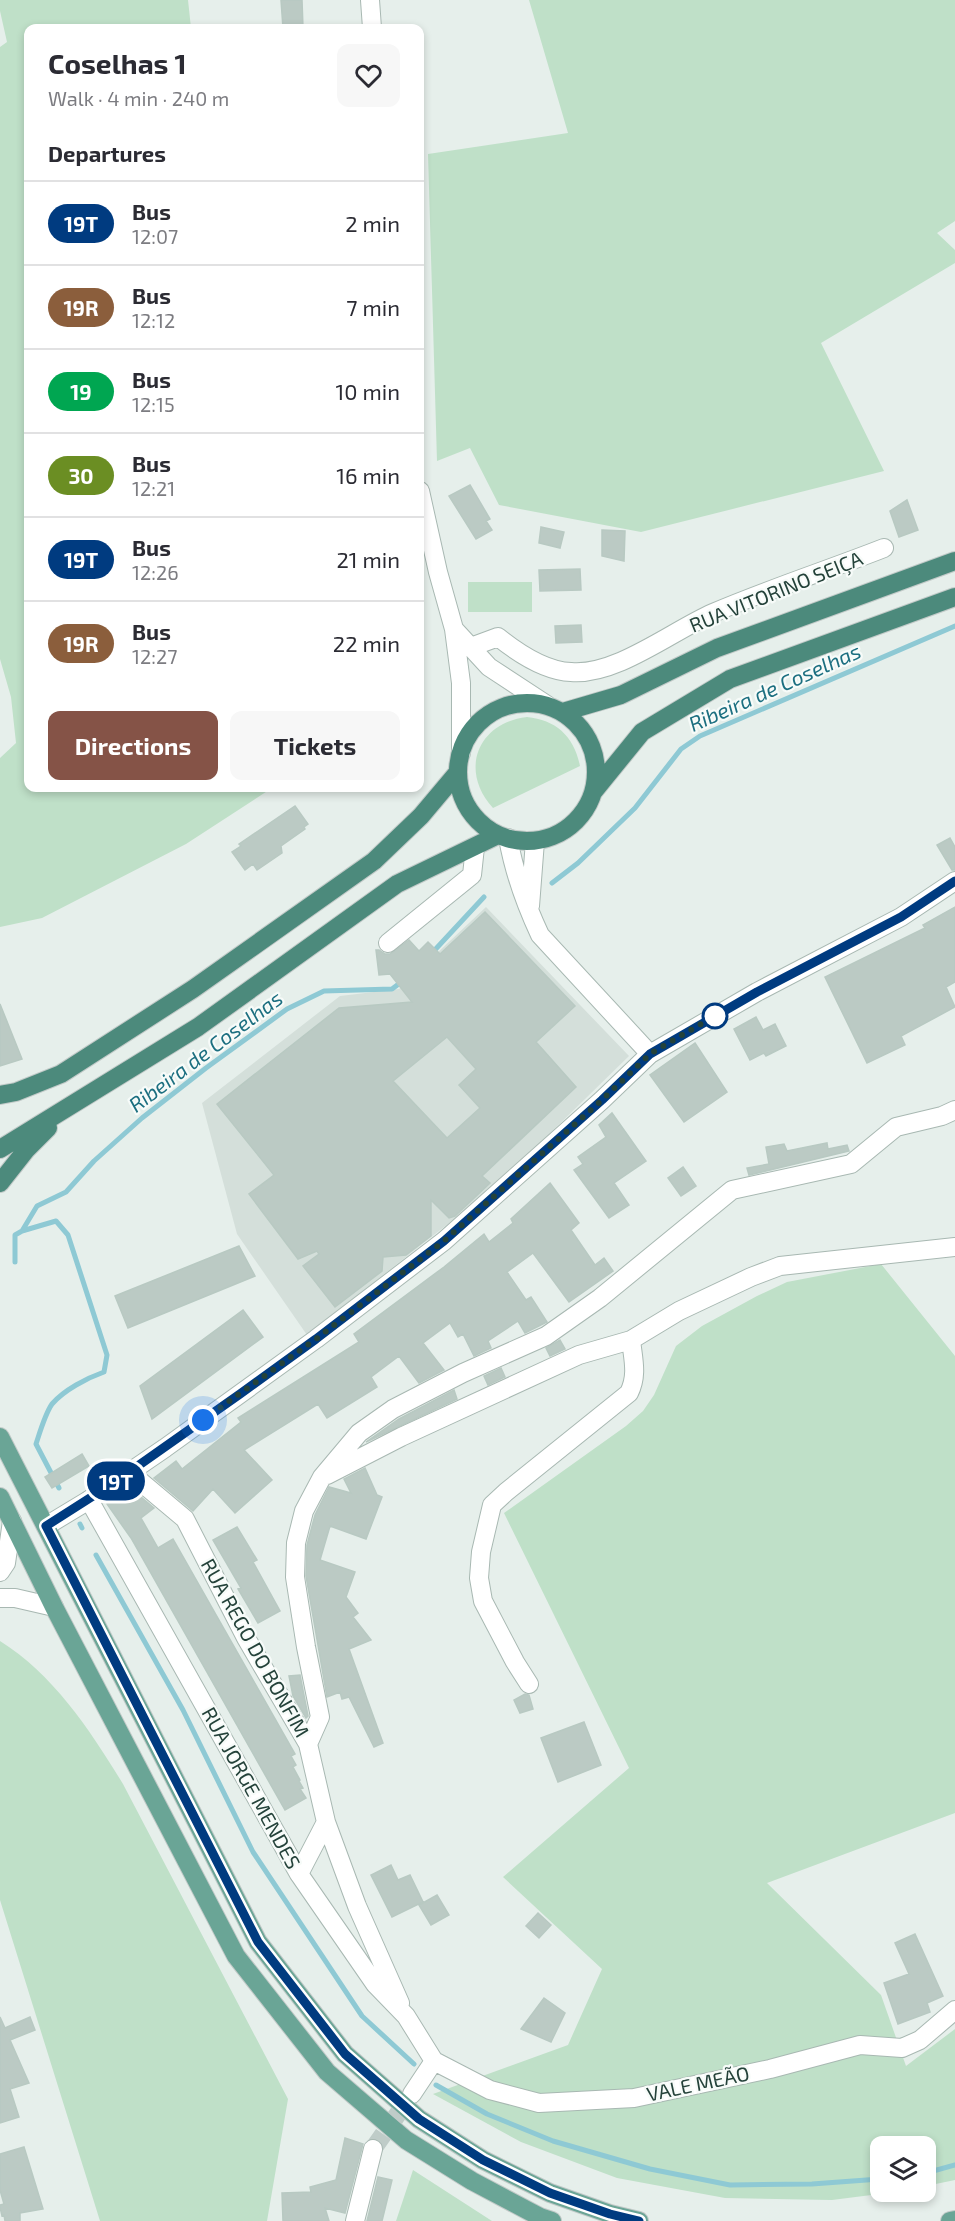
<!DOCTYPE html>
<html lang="en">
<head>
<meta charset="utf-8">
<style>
	body { margin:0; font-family:"Exo 2",sans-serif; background:#f7f7f7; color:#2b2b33; height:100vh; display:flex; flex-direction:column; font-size:22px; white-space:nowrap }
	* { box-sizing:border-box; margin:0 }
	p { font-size:20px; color:#7c7c81 }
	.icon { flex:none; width:33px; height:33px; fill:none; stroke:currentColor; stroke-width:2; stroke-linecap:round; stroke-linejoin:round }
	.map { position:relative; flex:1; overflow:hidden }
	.panel { position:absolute; left:24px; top:24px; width:400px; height:768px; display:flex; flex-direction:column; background:#fff; border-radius:12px; box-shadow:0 3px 9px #0003 }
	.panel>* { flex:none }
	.badge { padding:0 12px; border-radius:20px; font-size:21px; line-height:39px }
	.buttons { position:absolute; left:870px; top:2136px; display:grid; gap:12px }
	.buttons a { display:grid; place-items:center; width:66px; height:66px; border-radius:12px; background:#fff; box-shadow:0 3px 9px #0003; font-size:30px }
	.you { position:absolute; width:30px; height:30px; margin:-15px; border:4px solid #fff; border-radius:50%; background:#1a73e8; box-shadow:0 0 0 9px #1a73e833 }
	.map>.badge { position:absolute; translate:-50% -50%; box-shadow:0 0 0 3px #fff }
	h2 { padding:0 24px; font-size:22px; line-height:54px }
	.round { display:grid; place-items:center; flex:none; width:63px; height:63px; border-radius:12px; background:#f7f7f7 }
	.summary { display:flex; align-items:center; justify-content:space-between; height:102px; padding:0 24px }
	h1 { font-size:28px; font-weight:700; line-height:45px }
	.primary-button { display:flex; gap:12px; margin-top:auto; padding:12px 24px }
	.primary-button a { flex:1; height:69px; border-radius:12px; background:#855347; color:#fff; font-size:24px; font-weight:700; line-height:69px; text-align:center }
	.primary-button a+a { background:#f7f7f7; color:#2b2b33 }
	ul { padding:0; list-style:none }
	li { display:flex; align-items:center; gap:18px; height:84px; padding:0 24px; border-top:2px solid #e1e1e2 }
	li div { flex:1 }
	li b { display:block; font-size:22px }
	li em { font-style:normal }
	li .badge { min-width:66px; font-weight:700; text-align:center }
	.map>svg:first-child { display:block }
	.built { fill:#d4dfda }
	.green { fill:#bfe0c8 }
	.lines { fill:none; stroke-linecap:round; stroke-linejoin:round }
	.stream { stroke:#8ec9d4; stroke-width:5 }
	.building { fill:#bbcac4; stroke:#b8c9c2; stroke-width:1.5; fill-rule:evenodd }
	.minor-tunnel { stroke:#bfccc8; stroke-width:18; stroke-dasharray:18 9; stroke-linecap:butt }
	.minor-casing { stroke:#a8b8b2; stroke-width:20 }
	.tertiary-casing { stroke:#a8b8b2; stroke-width:20 }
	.primary-casing { stroke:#c2cac8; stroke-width:20 }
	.trunk-casing { stroke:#c2cac8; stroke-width:20 }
	.minor { stroke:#fff; stroke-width:18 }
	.tertiary { stroke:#fff; stroke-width:18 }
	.primary { stroke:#6aa596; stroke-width:18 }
	.trunk { stroke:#4c8a7c; stroke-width:18 }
	.line-casing { stroke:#fff; stroke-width:14 }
	.line { stroke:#003b80; stroke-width:9 }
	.walk { stroke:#24423a; stroke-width:6; stroke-dasharray:0 10.8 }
	.stop-dot { fill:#fff; stroke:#003b80; stroke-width:3 }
	.labels { text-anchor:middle; stroke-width:4.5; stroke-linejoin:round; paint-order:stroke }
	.street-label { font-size:20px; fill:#24423a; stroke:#f7fbf9 }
	.water-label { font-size:21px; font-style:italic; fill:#1c6f80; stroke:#f7fbf9 }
</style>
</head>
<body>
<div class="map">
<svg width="955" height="2221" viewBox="0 0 955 2221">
	<rect width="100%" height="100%" fill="#e6efeb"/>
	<path class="built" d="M486,907l143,149 -133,130 -189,149 -70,-101 -35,-131 138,-107 59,-7z"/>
	<path class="green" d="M0,0h188l3,28h-163v760h244l-86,56 -144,74 -42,9v-169l16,-15 -5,-46 -11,-38v-612l7,-5 -7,-31z
		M529,0h426v221l-18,12 18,17v13l-134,80 63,128 -243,61 -142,-27 -29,-57 -33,13 -9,-307 140,-21z
		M468,582h64v30h-64z
		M527,717c29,3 47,19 53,49l-87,42c-34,-37 -16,-85 34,-91z
		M881,1264l74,92v457l-188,70 114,112 25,71 49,-37v151l-29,6v-40h-46v46h15l-63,8 -107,-2 -108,-20 -96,-36 -88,-48 135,-49 34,-76 -99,-92 126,-109 -125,-255 122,-87 17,-15 11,-16 22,-49 26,-20 55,-30 30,-14z
		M0,1641c54,34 90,89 123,143l165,315 -21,122h-167l-100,-321z
		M413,2170l79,51h-96z"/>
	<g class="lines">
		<path class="stream" d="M552,883l26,-20 57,-55 46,-59 19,-13 255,-110
			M432,953l52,-56
			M22,1231l15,-25 29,-14 28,-31 48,-43 64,-50 81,-59 37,-18 68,-2 12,-9
			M15,1262v-27l7,-4 34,-10 12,14 39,120 -3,17c-17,6 -40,18 -52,32 -7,10 -12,28 -16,40l23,44
			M80,1524l2,4
			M96,1555l87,155 70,142 109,164 52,48
			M436,2085l51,29 66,27 97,28 80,16 82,-1 68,-5
			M926,2173l29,-8"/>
	</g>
	<path class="building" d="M281,0h21l1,28h-20z
		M470,485l20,34 -4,2 6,9 -16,9 -27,-43z
		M907,500l11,30 -19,7 -9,-26z
		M541,527l23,5 -4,16 -21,-5z
		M602,530l23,1 -1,30 -22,-5z
		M580,569l1,21 -41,1 -1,-21z
		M581,625l1,17 -26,1 -1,-17z
		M295,806l13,18 -4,3 1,2 -24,17 1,7 -25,17 -4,-6 -8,6 -13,-18 9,-6 -2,-2z
		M950,838l5,9v23h-3l-15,-25z
		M955,907v75l-9,5 9,20 -54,29 4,9 -38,18 -42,-86 100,-49 -2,-3z
		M485,912l90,94 -39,36 40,45 -94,89 8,7 -35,33 -6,2 -18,-18v36l-25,19 -23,2 -1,14 -47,36 -32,-41 16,-12 -2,-3 -19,8 -49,-65 25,-19 -57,-71 122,-96 73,-6 -22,-28 -11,1 -3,-25h3l6,4h5l19,-14 10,11 9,-9 12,12zM447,1037l29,32 -17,16 21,23 -33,30 -54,-57z
		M0,1004l22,55 -22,7z
		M756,1017l7,13 12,-6 11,22 -20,10 -2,-3 -14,7 -16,-31z
		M695,1043l32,49 -43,30 -34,-47z
		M612,1113l34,48 -32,22 15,22 -20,13 -35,-48 9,-6 -5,-7 28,-20 -7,-12z
		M827,1143l1,6 19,-4 2,6 -100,24 -2,-7 22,-4 -3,-17 18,-3 3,7z
		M683,1167l13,19 -15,10 -13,-18z
		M550,1183l29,40 -8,7 24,35 9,-7 9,13 -44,31 -36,-49 -26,19 19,28 5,-3 16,25 -22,11 -7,-12 -30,20 3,7 -17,8 -11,-22 -5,3 -8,-14 -27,20 21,27 -25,13 -20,-27 -28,21 6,10 -50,31 -9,-14 -74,46 28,30 -37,33 -22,-24 -20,22 -39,-33 22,-17 6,8 59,-47 -3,-4 121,-76 -5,-8 90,-67 40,-33 5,8 24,-19 -2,-4z
		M239,1246l16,30 -127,52 -13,-32z
		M243,1310l20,27 -111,82 -12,-33z
		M560,1340l5,9 -15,7 -4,-8z
		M501,1368l4,9 -17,8 -4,-9z
		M454,1390l3,9 -91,43 33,-23z
		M82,1454l7,12 -37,22 -7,-11z
		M365,1468l12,27 5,2 -16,42 -36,-13 -10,34 35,12 -9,25 12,16 -5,4 18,23 -22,9 34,94 -9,4 -25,-50 -7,2 -2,-7 -13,5 -21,-121 1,-31 8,-30 14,-28 22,6 -7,-14z
		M129,1487l25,21 -13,10 17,30 15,-9 122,215 -4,2 5,9 -3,2 7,13 -1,1 4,7 -3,1 6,9 -21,12 -154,-272 -24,-34z
		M237,1527l20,33 -4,2 27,49 -22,12 -20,-34 3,-1 -28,-48z
		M300,1675l8,41 -2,2 -13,-22 -4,-20z
		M525,1694l4,1 4,14 -13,4 -6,-13z
		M584,1722l17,43 -43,17 -17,-44z
		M391,1865l7,15 12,-5 13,27 -31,15 -21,-42z
		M437,1895l12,20 -18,10 -12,-20z
		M538,1913l13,12 -12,13 -13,-12z
		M915,1934l28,62 -16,7 3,9 -32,12 -14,-41 25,-9 -14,-31z
		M544,1998l21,15 -14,29 -30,-13z
		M0,2017l5,11 25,-11 5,13 -25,10 19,43 -19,6 9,28 -19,6z
		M345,2138l18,6 -18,69 -20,-5 4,13h-46l-1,-28 29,-1 -1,-5 26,-7z
		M24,2147l19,62 -23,4v8h-15l-1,-6 -2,1 -2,-9v-2l4,-1 -4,-14v-36z
		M378,2177l14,3 -10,41h-15z"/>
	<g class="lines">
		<path class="minor-tunnel" d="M373,2149l39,-55"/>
		<defs>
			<path id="minor" d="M471,647l27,-10c20,16 47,34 73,35 45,4 101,-41 142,-59 56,-24 115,-43 171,-65
				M508,838c6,34 17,65 32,97l110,119
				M530,906l5,-65
				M388,943l84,-68 3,-28
				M129,1472l56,47 61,119 62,106 18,78 31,84 43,97
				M327,1475l74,-38 178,-82 52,-15 48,-29 72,-34 29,-11 175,-19
				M89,1500l210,374 76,110 31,32 28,45
				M0,1572l6,-9 6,-42
				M0,1598h15l39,9
				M529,1684l-14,-22 -32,-61 -4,-23 2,-26 11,-47 14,-13 123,-99c9,-18 4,-34 2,-53
				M308,1744l12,-27 -14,-70 -11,-70 1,-34 8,-32 18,-34 37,-44 34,-24 70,-36 83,-37 54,-38 132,-108 119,-26 45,-37 46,-11 13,-6
				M299,1874l27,-52
				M434,2061l56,29 49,13 95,-5 136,-29 90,-24 42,3 18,-8 35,-30
				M412,2094l22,-33
				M355,2221l18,-72"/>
			<path id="tertiary" d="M370,0l2,28
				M420,491l18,81 16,57 7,54v70
				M454,629l35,38 58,38
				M46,1526l43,-26 76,-52 151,-109 128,-98 158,-141 48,-46 107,-62 144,-75 54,-36"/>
			<path id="primary" d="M0,1437l258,505 87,112 74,65 64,41 67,33 60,21 29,7
				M0,1497l54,110 182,349 91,116 79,68 66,41 68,36 12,4
				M950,2221l5,-1"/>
			<path id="trunk" d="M458 772a69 69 0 1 1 138 0a69 69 0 1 1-138 0Z
				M563,712l58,-17 96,-47 238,-87
				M594,791l48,-59 88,-53 225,-82
				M0,1095l16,-3 45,-18 132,-85 181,-128 47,-45 37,-44
				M0,1149l198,-122 199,-143 101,-49
				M0,1183l26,-33 22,-22"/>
		</defs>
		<use href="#minor" class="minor-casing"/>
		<use href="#tertiary" class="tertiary-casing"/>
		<use href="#primary" class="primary-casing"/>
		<use href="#trunk" class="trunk-casing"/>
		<use href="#minor" class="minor"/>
		<use href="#tertiary" class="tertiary"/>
		<use href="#primary" class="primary"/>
		<use href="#trunk" class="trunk"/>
	</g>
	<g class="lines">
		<defs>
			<path id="line" d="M639,2221l-29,-7 -60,-21 -67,-33 -64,-41 -74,-65 -87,-112 -212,-416 69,-44 125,-88 76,-55 128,-98 158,-141 48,-46 107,-62 144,-75 54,-36"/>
		</defs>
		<use href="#line" class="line-casing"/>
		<use href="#line" class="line"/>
		<path class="walk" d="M203,1420l113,-81 128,-98 158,-141 48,-46 66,-39 -1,1"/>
	</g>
	<circle class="stop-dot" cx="715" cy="1016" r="12"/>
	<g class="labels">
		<g class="street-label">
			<text transform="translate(776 592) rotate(-22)" y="7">RUA VITORINO SEIÇA</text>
			<text transform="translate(255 1648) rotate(61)" y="7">RUA REGO DO BONFIM</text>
			<text transform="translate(251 1788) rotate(61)" y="7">RUA JORGE MENDES</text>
			<text transform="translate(698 2084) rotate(-12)" y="7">VALE MEÃO</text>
		</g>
		<g class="water-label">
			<text transform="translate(775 688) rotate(-24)" y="7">Ribeira de Coselhas</text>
			<text transform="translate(206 1052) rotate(-37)" y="7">Ribeira de Coselhas</text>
		</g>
	</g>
</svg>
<div class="buttons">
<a><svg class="icon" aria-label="layers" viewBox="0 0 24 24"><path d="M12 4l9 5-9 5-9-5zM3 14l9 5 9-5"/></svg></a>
</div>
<div class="you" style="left:203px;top:1420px"></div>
<b class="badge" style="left:116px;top:1481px;background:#003b80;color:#fff">19T</b>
<section class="panel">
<div class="summary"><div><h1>Coselhas 1</h1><p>Walk · 4 min · 240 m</p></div><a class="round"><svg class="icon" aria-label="heart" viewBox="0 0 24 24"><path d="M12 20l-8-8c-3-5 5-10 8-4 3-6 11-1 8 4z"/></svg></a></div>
<h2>Departures</h2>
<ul>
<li><span class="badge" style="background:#003b80;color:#fff">19T</span><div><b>Bus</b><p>12:07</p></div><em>2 min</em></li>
<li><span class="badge" style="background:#8b5e3c;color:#fff">19R</span><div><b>Bus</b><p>12:12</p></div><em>7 min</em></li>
<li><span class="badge" style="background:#00a651;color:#fff">19</span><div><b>Bus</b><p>12:15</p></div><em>10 min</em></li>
<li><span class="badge" style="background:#6b8e23;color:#fff">30</span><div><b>Bus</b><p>12:21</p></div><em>16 min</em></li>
<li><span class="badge" style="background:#003b80;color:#fff">19T</span><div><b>Bus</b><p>12:26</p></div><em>21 min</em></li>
<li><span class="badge" style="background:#8b5e3c;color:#fff">19R</span><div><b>Bus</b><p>12:27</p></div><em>22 min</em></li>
</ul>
<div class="primary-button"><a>Directions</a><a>Tickets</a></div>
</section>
</div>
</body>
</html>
